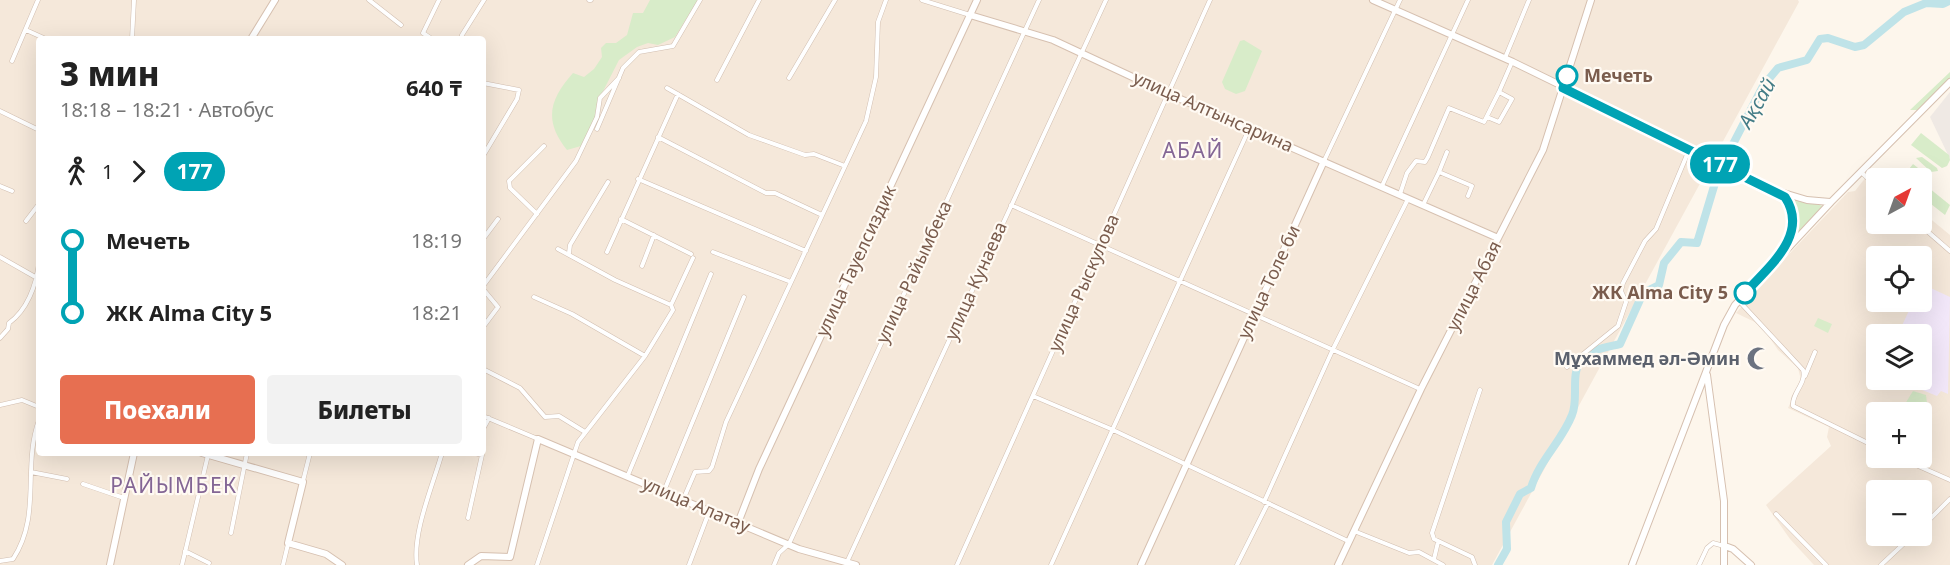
<!DOCTYPE html>
<html lang="ru">
<head>
<meta charset="utf-8">
<style>
	body { margin:0; font-family:"Noto Sans",sans-serif; background:#f2f2f2; color:#222; height:100vh; display:flex; flex-direction:column; font-size:22px; white-space:nowrap }
	* { box-sizing:border-box; margin:0 }
	p { font-size:20px; color:#767676 }
	.icon { flex:none; width:33px; height:33px; fill:none; stroke:currentColor; stroke-width:2; stroke-linecap:round; stroke-linejoin:round }
	.map { position:relative; flex:1; overflow:hidden }
	.drawer { position:absolute; left:36px; top:36px; width:450px; height:420px; display:flex; flex-direction:column; background:#fff; border-radius:6px; box-shadow:0 6px 24px #0002 }
	.drawer>* { flex:none }
	.badge { padding:0 12px; border-radius:20px; font-size:21px; line-height:39px }
	.needle { width:39px; rotate:41deg }
	.controls { position:absolute; left:1866px; top:168px; display:grid; gap:12px }
	.controls a { display:grid; place-items:center; width:66px; height:66px; border-radius:6px; background:#fff; box-shadow:0 6px 24px #0002; font-size:30px }
	.map>.badge { position:absolute; translate:-50% -50%; box-shadow:0 0 0 3px #fff }
	.legs { display:flex; align-items:center; gap:9px; height:66px; padding:0 24px; font-size:20px }
	.legs p { margin-inline-start:auto }
	.headline { display:flex; align-items:center; justify-content:space-between; height:102px; padding:0 24px }
	h1 { font-size:33px; font-weight:800; line-height:45px }
	.action { display:flex; gap:12px; margin-top:auto; padding:12px 24px }
	.action a { flex:1; height:69px; border-radius:6px; background:#e76f51; color:#fff; font-size:24px; font-weight:800; line-height:69px; text-align:center }
	.action a+a { background:#f2f2f2; color:#222 }
	ul { padding:0 24px; list-style:none }
	li { display:flex; align-items:center; gap:21px; height:72px; font-size:22px }
	li i { display:grid; place-items:center; width:9px; height:100%; margin:0 8px; background:currentColor }
	li i::after { content:''; width:15px; height:15px; margin:-8px; border:4px solid; border-radius:50%; background:#fff }
	li p { margin-inline-start:auto }
	li:first-child i { background:linear-gradient(#0000 50%,currentColor 0) }
	li:last-child i { background:linear-gradient(currentColor 50%,#0000 0) }
	.map>svg:first-child { display:block }
	.residential { fill:#f5e8da; fill-rule:evenodd }
	.industrial { fill:#efe9e4 }
	.education { fill:#f3e8fa }
	.green { fill:#d8ecc9 }
	.lines { fill:none; stroke-linecap:round; stroke-linejoin:round }
	.river { stroke:#bfe3e8; stroke-width:8 }
	.street-casing { stroke:#d1beb0; stroke-width:5 }
	.secondary-casing { stroke:#d6c0b0; stroke-width:8 }
	.street { stroke:#fff; stroke-width:4 }
	.secondary { stroke:#fff; stroke-width:6 }
	.line-1-casing { stroke:#fff; stroke-width:14 }
	.line-1 { stroke:#00a3b4; stroke-width:9 }
	.stop-1-dot { fill:#fff; stroke:#00a3b4; stroke-width:3 }
	.labels { text-anchor:middle; stroke-width:4.5; stroke-linejoin:round; paint-order:stroke }
	.stop-label { font-size:18px; font-weight:bold; fill:#7a5c4d; stroke:#fffaf3; text-anchor:start }
	.street-label { font-size:18px; fill:#7a5c4d; stroke:#fffaf3 }
	.worship-label { font-size:18px; font-weight:bold; fill:#5b616d; stroke:#fffaf3; text-anchor:end }
	.water-label { font-size:20px; font-style:italic; fill:#437c86; stroke:#fffaf3 }
	.quarter-label { font-size:21px; letter-spacing:1.5px; fill:#846695; stroke:#fffaf3 }
</style>
</head>
<body>
<div class="map">
<svg width="1950" height="565" viewBox="0 0 1950 565">
	<rect width="100%" height="100%" fill="#fdf6ec"/>
	<path class="residential" d="M0,0h1798l1,2 -307,563h-1492zM39,39h444v414h-444z
		M1870,172l9,6h-3v46h46v-12l28,23v330h-136l-24,-26 -24,-34 65,-59 -4,-9 2,-10 -41,-19 13,-28 -3,-12 -20,-18 -17,-25 -25,-12 38,-43 74,-78 7,-1zM1876,256h46v46h-46zM1876,334h46v46h-46zM1876,412h46v46h-46zM1876,490h46v46h-46z"/>
	<path class="industrial" d="M1950,92v67l-20,-42z"/>
	<path class="education" d="M1922,284l28,13 -2,97 -7,-3 -4,5 -27,-11 2,-5h10v-46h-24l15,-32h9z"/>
	<path class="green" d="M650,0h48l-23,37 -17,8 -10,-2 -11,4 -18,13 -22,43 -2,15 -14,28 -14,4c-24,-30 -17,-51 6,-77l11,4 10,-8 8,-12 -1,-9 5,-5h10l11,-8 6,-22h10z
		M1244,40l18,11 -17,40 -9,3 -11,-5 -3,-7 18,-41z
		M1950,72v8l-33,30h-7z
		M1921,133l28,22 1,5 -3,6 -5,2 -31,-23z
		M1922,157l15,11 1,3 -7,1 -15,-14z
		M1913,164l14,11 -3,9 26,21 -5,10 -23,-18v-19h-20z
		M1787,196l36,10 -33,37 5,-13 2,-22z
		M1818,318l14,6 -4,9 -14,-7z
		M1913,391l13,4 1,8 -5,13v-4h-22z"/>
	<g class="lines">
		<path class="river" d="M1498,565l9,-16 -1,-27 14,-28 11,-6c8,-27 31,-47 41,-73 7,-16 -2,-40 9,-55 8,-11 27,-13 39,-16l23,-51 16,-8 5,-22 17,-21 16,1 21,-70 45,-87 15,-18 29,-8 13,-21 8,-1 27,9 9,-2 40,-33 22,-9 17,1 6,-3"/>
		<defs>
			<path id="street" d="M369,0l32,25
				M589,0h2
				M922,0l48,15
				M26,30l20,9
				M462,35l22,-35
				M132,39l2,-39
				M432,39l-9,-6 16,-33
				M1505,58l24,-58
				M12,61l26,-61
				M789,78l46,-78
				M717,80l42,-80
				M483,83l36,7 -2,9 -34,57
				M667,88l82,47 56,20 9,-1 31,12
				M1499,92l13,-30
				M0,111l39,19
				M597,129l26,-61 16,-16 34,-6 27,-46
				M658,137l108,56h9l47,22
				M1447,152l-8,20 33,14 -4,10
				M1324,161l76,-161
				M1861,172l15,14
				M638,179l168,72
				M0,186l12,5
				M1382,186l86,-186
				M1400,194l7,-21 9,-12 9,1 3,-5 21,-49 35,14 15,-30 13,7 -13,23 -12,-5
				M1011,205l409,184
				M1423,205l16,-33
				M537,214l-27,-26 -1,-7 35,-35
				M621,219l70,35
				M26,221l13,-17
				M1919,224l31,27
				M483,239l15,-20
				M607,252l71,-158
				M713,252l78,30
				M569,253l1,-8 38,-63
				M0,257l37,21
				M642,266l12,-31
				M483,286l93,-125 21,-44 3,-19 19,-20
				M483,289l15,18 -15,20
				M534,297l38,17 73,42
				M1739,301l64,69c4,13 -12,24 -10,36l83,41
				M671,305l22,-47
				M0,338l8,-9 1,-6c18,-13 27,-37 30,-60
				M1567,367l51,-41 8,-24 -5,-11 2,-8 22,-42 11,-12 33,-79
				M483,369l37,19 25,29 14,-1 26,16
				M1805,376l10,-24
				M1033,396l78,33 237,112
				M0,405l22,-5 17,7
				M483,416l55,23
				M483,429l6,-11
				M1900,458l50,22
				M31,472l36,7
				M628,475l83,-201
				M303,481l7,-28
				M83,484l41,14
				M664,491l80,-194
				M683,500l12,-28 14,-1 3,-4 14,-45 140,-301 10,-44 2,-55 8,-22
				M1264,502l69,-153 75,-150
				M1776,514l50,51
				M468,518l14,-63 -7,-2
				M1922,527l28,-28
				M1354,531l55,22 10,-1 24,13
				M231,533l16,-80
				M185,551l24,12
				M1434,559l4,-17
				M0,561l13,-2c29,-44 9,-92 26,-139
				M847,562l259,-562
				M182,565l26,-110
				M283,565l5,-21
				M417,565c-5,-32 16,-80 25,-112
				M537,565l41,-123 67,-86 28,-46 -2,-5 -56,-25 -57,-31
				M689,565l20,-53
				M774,565l5,-12 10,-9 250,-544
				M957,565l253,-565
				M1051,565l198,-436
				M1237,565l31,-62
				M1475,565l-3,-8 -38,-18 -2,-6 48,-143
				M1699,565l8,-17 6,-5 11,3
				M1881,565l31,-29"/>
			<path id="secondary" d="M1373,0l140,62 264,129 30,9 23,2
				M970,15l83,25 116,54 329,144
				M251,39l24,-39
				M1780,193l12,18 -2,26 -6,13
				M1707,375l17,126v64
				M202,453l101,29 -15,61 38,11 16,11
				M738,523l21,-54 218,-469
				M1725,546l8,3 18,16
				M110,565l24,-112
				M468,565l13,-9 29,1 28,-118 261,110 57,16
				M1141,565l183,-404
				M1338,565l83,-176 122,-239 48,-150
				M1632,565l92,-240 11,-20 96,-103 119,-120"/>
		</defs>
		<use href="#street" class="street-casing"/>
		<use href="#secondary" class="secondary-casing"/>
		<use href="#street" class="street"/>
		<use href="#secondary" class="secondary"/>
	</g>
	<g class="lines">
		<defs>
			<path id="line-1" d="M1567,76l-4,12 222,109c25,38 -17,70 -40,96"/>
		</defs>
		<use href="#line-1" class="line-1-casing"/>
		<use href="#line-1" class="line-1"/>
	</g>
	<defs>
		<symbol id="mosque-bare" viewBox="-9 -9 18 18"><path d="M3.5-4.9A6 6 0 1 0 3.5 4.9A5 5 0 1 1 3.5-4.9Z" fill="#6b7280" stroke="#fffaf3" stroke-width="2.5" paint-order="stroke"/></symbol>
	</defs>
	<g fill-rule="evenodd">
		<use href="#mosque-bare" x="1742" y="342" width="33" height="33"/>
	</g>
	<g class="stop-1-dot">
		<circle cx="1567" cy="76" r="10"/>
		<circle cx="1745" cy="293" r="10"/>
	</g>
	<g class="labels">
		<g class="stop-label">
			<text x="1584" y="82">Мечеть</text>
			<text x="1728" y="299" text-anchor="end">ЖК Alma City 5</text>
		</g>
		<g class="street-label">
			<text transform="translate(1213 112) rotate(24)" y="6">улица Алтынсарина</text>
			<text transform="translate(856 261) rotate(-65)" y="6">улица Тауелсиздик</text>
			<text transform="translate(914 272) rotate(-65)" y="6">улица Райымбека</text>
			<text transform="translate(976 281) rotate(-66)" y="6">улица Кунаева</text>
			<text transform="translate(1269 282) rotate(-65)" y="6">улица Толе би</text>
			<text transform="translate(1084 283) rotate(-66)" y="6">улица Рыскулова</text>
			<text transform="translate(1474 286) rotate(-63)" y="6">улица Абая</text>
			<text transform="translate(696 505) rotate(23)" y="6">улица Алатау</text>
		</g>
		<g class="worship-label">
			<text x="1740" y="365">Мұхаммед әл-Әмин</text>
		</g>
		<g class="water-label">
			<text transform="translate(1757 103) rotate(-60)" y="7">Ақсай</text>
		</g>
		<g class="quarter-label">
			<text x="1193" y="158">АБАЙ</text>
			<text x="174" y="493">РАЙЫМБЕК</text>
		</g>
	</g>
</svg>
<div class="controls">
<a><svg class="needle" viewBox="-14 -14 28 28"><path d="M0-13l5 13h-10z" fill="#e53935"/><path d="M0 13l5-13h-10z" fill="#767676"/></svg></a>
<a><svg class="icon" aria-label="locate" viewBox="0 0 24 24"><circle cx="12" cy="12" r="6"/><path d="M12 2v4M12 18v4M2 12h4M18 12h4"/></svg></a>
<a><svg class="icon" aria-label="layers" viewBox="0 0 24 24"><path d="M12 4l9 5-9 5-9-5zM3 14l9 5 9-5"/></svg></a>
<a>+</a>
<a>−</a>
</div>
<b class="badge" style="left:1720px;top:164px;background:#00a3b4;color:#fff">177</b>
<section class="drawer">
<div class="headline"><div><h1>3 мин</h1><p>18:18 – 18:21 · Автобус</p></div><b>640 ₸</b></div>
<div class="legs"><svg class="icon" aria-label="walk" viewBox="0 0 24 24"><circle cx="13" cy="4" r="2"/><path d="M13 8l-2 6 4 7M11 14l-3 7M7 12l3-4h3l4 4"/></svg>1<svg class="icon" aria-label="forward" viewBox="0 0 24 24"><path d="M9 5l7 7-7 7"/></svg><b class="badge" style="background:#00a3b4;color:#fff">177</b></div>
<ul>
<li><i style="color:#00a3b4"></i><b>Мечеть</b><p>18:19</p></li>
<li><i style="color:#00a3b4"></i><b>ЖК Alma City 5</b><p>18:21</p></li>
</ul>
<div class="action"><a>Поехали</a><a>Билеты</a></div>
</section>
</div>
</body>
</html>
